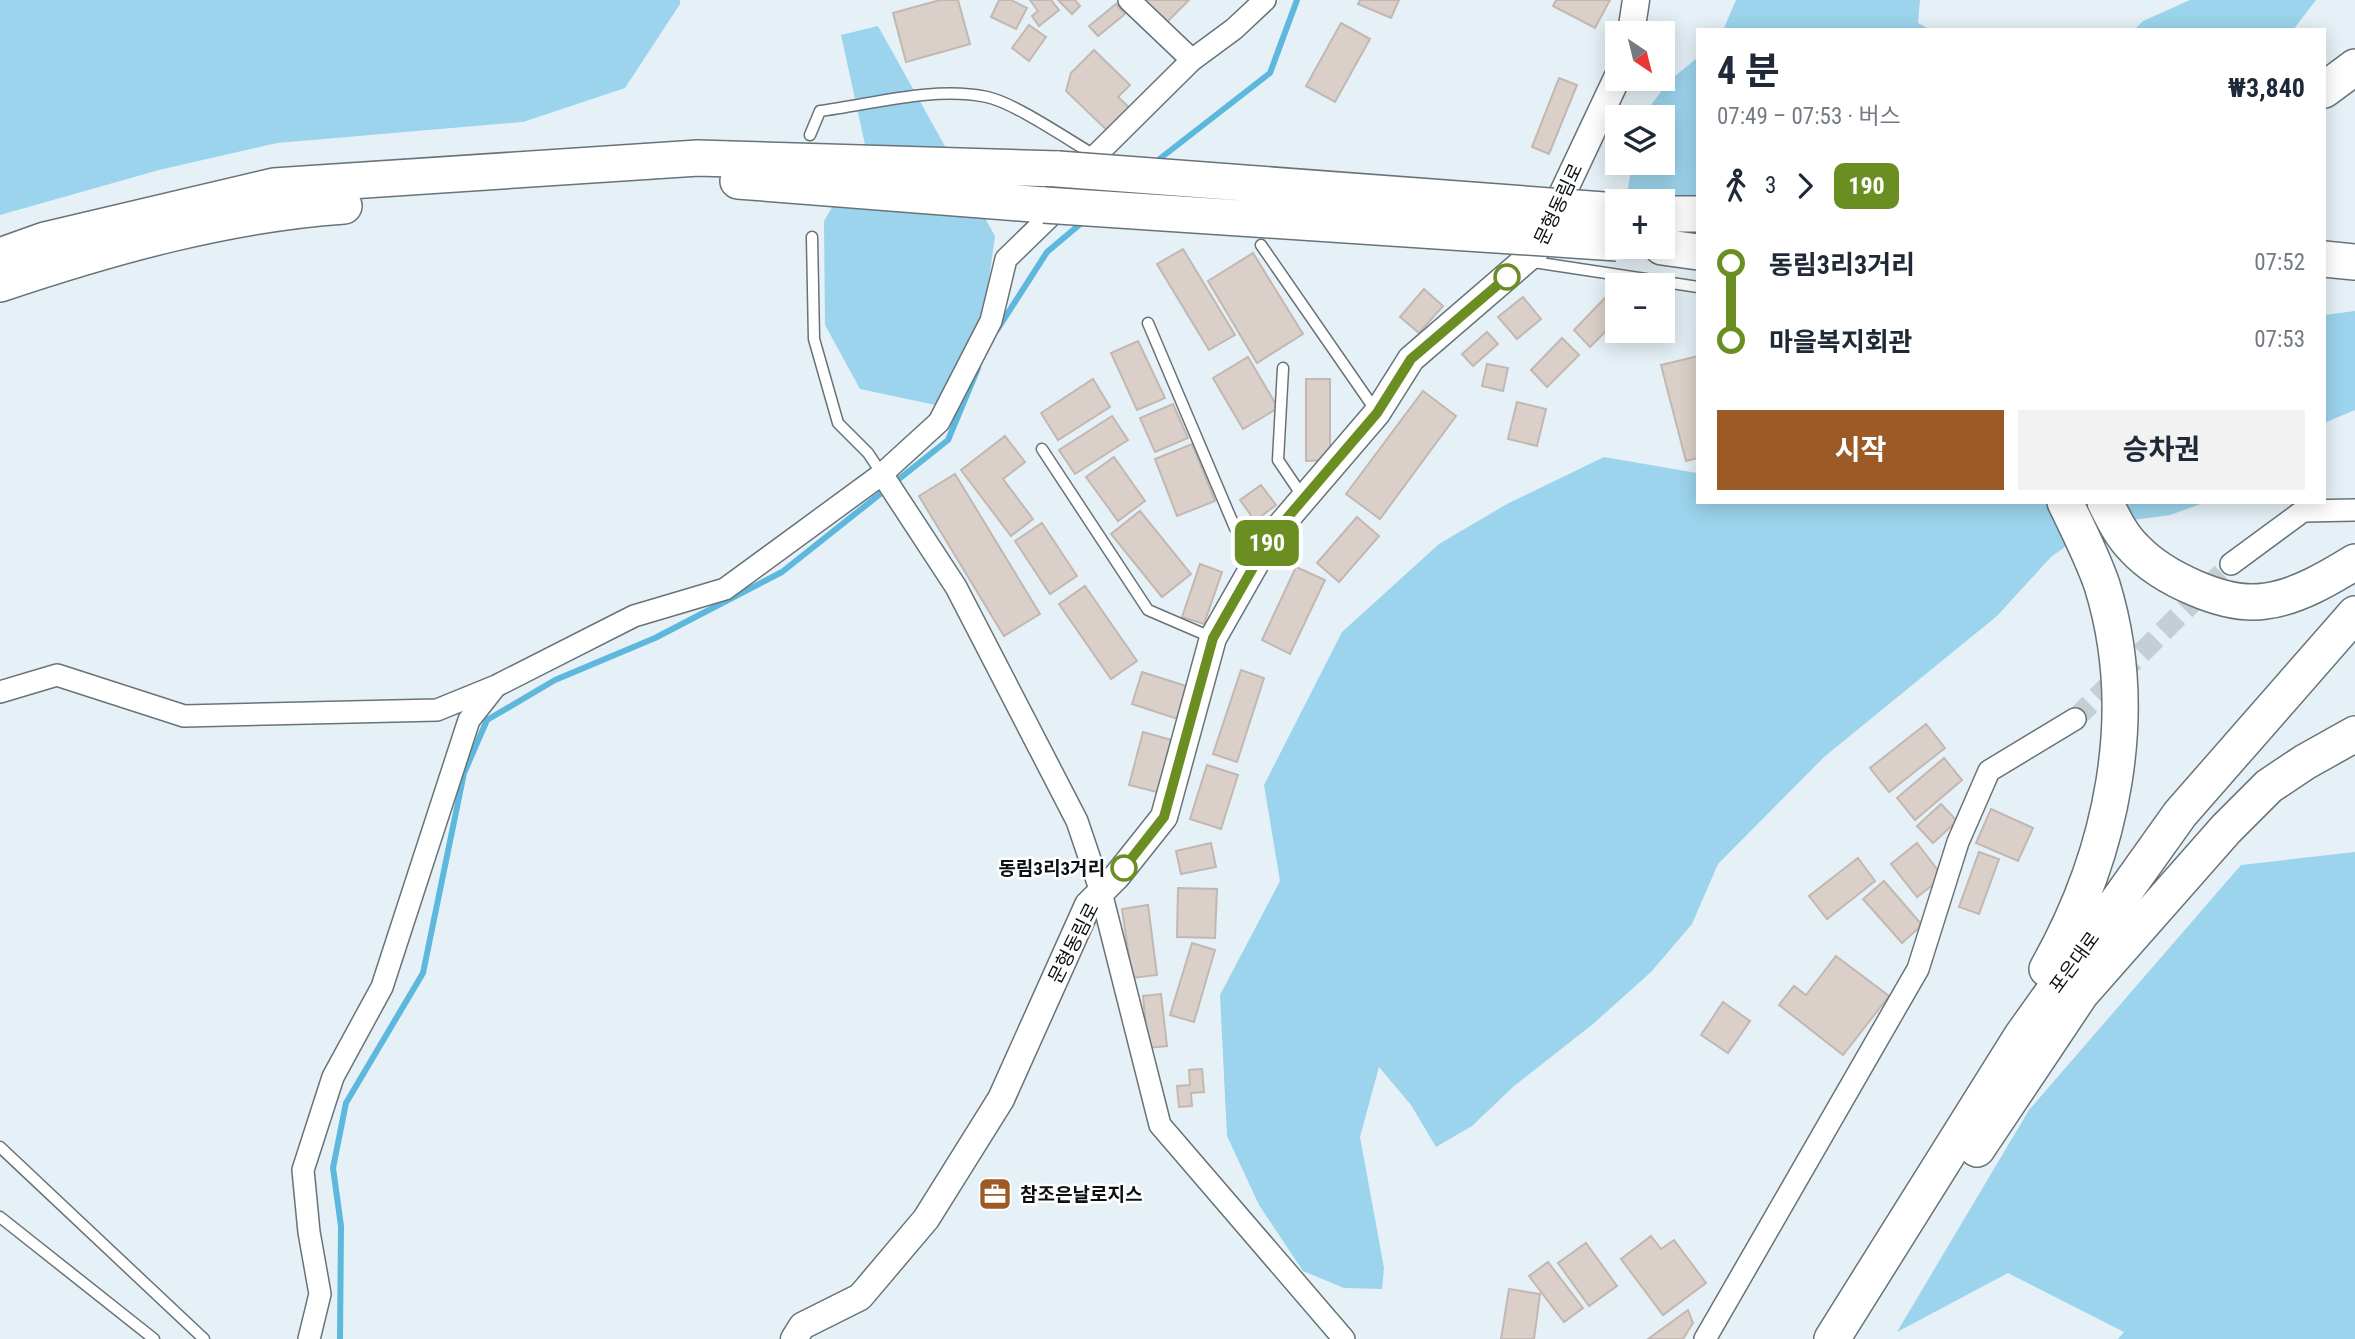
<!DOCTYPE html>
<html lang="ko">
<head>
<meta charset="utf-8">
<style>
	body { margin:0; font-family:"Roboto Condensed","Noto Sans KR",sans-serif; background:#f2f2f3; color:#1f2937; height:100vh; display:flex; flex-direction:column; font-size:26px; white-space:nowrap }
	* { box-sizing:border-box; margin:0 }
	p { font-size:23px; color:#747a83 }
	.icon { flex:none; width:38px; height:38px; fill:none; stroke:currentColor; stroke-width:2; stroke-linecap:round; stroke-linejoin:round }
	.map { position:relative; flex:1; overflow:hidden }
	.panel { position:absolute; left:1696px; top:28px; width:630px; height:476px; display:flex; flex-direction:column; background:#fff; border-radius:0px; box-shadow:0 4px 18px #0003 }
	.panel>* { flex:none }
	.badge { padding:0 14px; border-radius:10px; font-size:24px; line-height:46px }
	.needle { width:46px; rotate:145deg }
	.controls { position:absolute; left:1605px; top:21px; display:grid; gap:14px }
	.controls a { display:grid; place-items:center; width:70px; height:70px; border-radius:0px; background:#fff; box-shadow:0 4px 18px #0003; font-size:35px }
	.map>.badge { position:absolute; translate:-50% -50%; box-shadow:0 0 0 4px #fff }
	.legs { display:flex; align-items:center; gap:10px; height:77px; padding:0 21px; font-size:23px }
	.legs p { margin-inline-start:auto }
	.summary { display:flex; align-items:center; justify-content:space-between; height:119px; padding:0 21px }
	h1 { font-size:38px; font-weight:700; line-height:52px }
	.button { display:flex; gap:14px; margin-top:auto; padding:14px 21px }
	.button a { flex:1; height:80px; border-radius:0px; background:#9c5b26; color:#fff; font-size:28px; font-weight:700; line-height:80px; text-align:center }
	.button a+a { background:#f2f2f3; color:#1f2937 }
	ul { padding:0 21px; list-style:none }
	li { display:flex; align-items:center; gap:24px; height:77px; font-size:26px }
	li i { display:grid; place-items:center; width:10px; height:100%; margin:0 9px; background:currentColor }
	li i::after { content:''; width:18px; height:18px; margin:-9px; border:5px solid; border-radius:50%; background:#fff }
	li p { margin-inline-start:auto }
	li:first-child i { background:linear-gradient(#0000 50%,currentColor 0) }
	li:last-child i { background:linear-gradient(currentColor 50%,#0000 0) }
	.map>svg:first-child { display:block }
	.green { fill:#9bd4ec }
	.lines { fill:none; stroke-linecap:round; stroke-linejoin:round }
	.stream { stroke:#5eb8dd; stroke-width:6 }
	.building { fill:#dad0c9; stroke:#c2b8b1; stroke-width:2 }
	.minor-tunnel { stroke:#c4cfd5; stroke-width:21; stroke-dasharray:21 10; stroke-linecap:butt }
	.service-casing { stroke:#687378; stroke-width:13 }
	.minor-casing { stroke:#687378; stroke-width:24 }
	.tertiary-casing { stroke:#687378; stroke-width:29 }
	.trunk-casing { stroke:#687378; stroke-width:38 }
	.service { stroke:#fff; stroke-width:10 }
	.minor { stroke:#fff; stroke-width:21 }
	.tertiary { stroke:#fff; stroke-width:26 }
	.trunk { stroke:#fff; stroke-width:35 }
	.trunk-bridge-casing { stroke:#687378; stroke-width:38; stroke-linecap:butt }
	.trunk-bridge { stroke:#fff; stroke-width:35 }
	.line-1-casing { stroke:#fff; stroke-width:16 }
	.line-1 { stroke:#6b8e23; stroke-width:10 }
	.stop-1-dot { fill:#fff; stroke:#6b8e23; stroke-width:3.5 }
	.labels { text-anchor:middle; stroke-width:5; stroke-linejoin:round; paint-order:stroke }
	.street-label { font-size:19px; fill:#0c1012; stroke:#fff }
	.stop-label { font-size:19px; font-weight:bold; fill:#0c1012; stroke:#fff; text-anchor:end }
	.poi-label { font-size:19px; font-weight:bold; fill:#0c1012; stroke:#fff; text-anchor:start }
</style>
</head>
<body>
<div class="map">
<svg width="2355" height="1339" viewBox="0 0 2355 1339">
	<rect width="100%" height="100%" fill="#e5f1f7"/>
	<path class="green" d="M0,0h680v4l-55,84 -102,34 -246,21 -118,27 -159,45z
		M1736,0h184l-2,23 13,7h-208z
		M2190,0h126l-23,30h-159l9,-9z
		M878,26l117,210 -10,72 -40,99 -85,-18 -35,-64 -1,-104 42,-72 -25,-114z
		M1697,58v191l-34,-8 -1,-40h-36l6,-38h30v-46h-20l27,-36z
		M2355,311v99l-31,13v-108z
		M1604,457l93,16 1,29h508l-36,13 -74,10 -45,32 -54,59 -173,141 -106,107 -26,60 -41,48 -58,52 -79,62 -42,40 -36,21 -25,-42 -32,-38 -19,70 24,131 -2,21 -38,-1 -41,-17 -44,-66 -32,-69 -7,-141 60,-114 -16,-96 78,-153 97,-88 68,-40z
		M2355,852v487h-237l6,-7 -116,-59 -111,59 132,-222 212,-245z"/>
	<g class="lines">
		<path class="stream" d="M1153,164l117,-91 27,-73
			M997,330l50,-78 38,-32
			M340,1339l1,-113 -8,-58 13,-65 77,-130 41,-200 23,-53 68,-40 100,-42 127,-66 166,-132 30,-72"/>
	</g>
	<path class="building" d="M940,0h18l12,44 -64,18 -13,-49z
		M999,0h12l16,8 -11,21 -25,-12z
		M1030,0h21l8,10 -20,16 -7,-10 6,-5z
		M1058,0h17l5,6 -8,8z
		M1142,0h47l-24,24z
		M1360,0h39l-8,18 -33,-14z
		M1556,0h54l-15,28 -42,-22z
		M1116,4l9,10 -27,22 -9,-10z
		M1341,23l29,16 -35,63 -29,-16z
		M1029,25l17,12 -17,24 -17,-13z
		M1094,50l36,35 -12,12 16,15 -22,23 -46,-44 5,-18z
		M1559,78l18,7 -28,69 -17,-7z
		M1183,249l52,86 -26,15 -52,-86z
		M1253,253l50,81 -46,29 -49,-82z
		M1424,289l19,17 -24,27 -19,-16z
		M1523,297l18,22 -24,20 -19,-22z
		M1605,298l12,12v10l-27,27 -16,-17z
		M1487,332l11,12 -25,22 -11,-12z
		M1562,338l17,17 -32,32 -16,-17z
		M1138,341l27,57 -28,12 -26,-57z
		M1698,356v102l-12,3 -25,-96z
		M1248,357l30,51 -35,21 -30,-51z
		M1487,364l21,4 -5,23 -21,-5z
		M1093,379l17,28 -52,33 -17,-27z
		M1306,379h24v81l-24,1z
		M1423,391l33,25 -76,103 -34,-25z
		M1517,402l29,7 -9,37 -29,-7z
		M1173,404l15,34 -33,14 -15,-34z
		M1112,416l16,24 -53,34 -16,-24z
		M1005,436l20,26 -22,17 30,40 -22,17 -50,-66z
		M1192,444l23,57 -38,15 -22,-57z
		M1114,457l31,44 -27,20 -32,-44z
		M955,474l85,140 -36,22 -85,-140z
		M1261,485l15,20 -21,16 -15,-21z
		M1140,511l51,63 -29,23 -51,-63z
		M1357,517l22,19 -40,46 -22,-19z
		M1042,523l35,53 -27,18 -35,-53z
		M1200,564l22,8 -18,52 -22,-7z
		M1296,567l29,13 -35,74 -28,-14z
		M1085,586l52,75 -26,18 -52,-75z
		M1241,670l23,8 -27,84 -24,-8z
		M1142,672l50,16 -11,32 -49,-16z
		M1926,724l19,24 -56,44 -19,-24z
		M1143,732l32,9 -14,52 -32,-8z
		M1944,758l18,22 -47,40 -18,-22z
		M1207,765l31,10 -17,54 -31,-10z
		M1941,804l16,17 -24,22 -16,-17z
		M1991,809l42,19 -15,33 -42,-18z
		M1211,843l5,24 -35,7 -5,-23z
		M1917,843l26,34 -26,20 -26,-33z
		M1979,852l20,7 -20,55 -20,-7z
		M1858,858l17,23 -48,38 -18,-23z
		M1884,881l38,44 -20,18 -39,-44z
		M1178,888l39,1 -2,49 -38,-1z
		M1148,905l9,70 -25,3 -10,-69z
		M1192,943l23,7 -21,72 -24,-7z
		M1836,956l53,40 -46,59 -64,-50 15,-19 12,9z
		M1161,994l6,52 -19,2 -5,-52z
		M1723,1002l27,19 -22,32 -27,-18z
		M1202,1069l2,23 -13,1 1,13 -13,1 -2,-21 13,-1 -1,-15z
		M1651,1236l10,13 13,-9 32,43 -43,32 -42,-56z
		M1586,1243l31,43 -28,20 -31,-43z
		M1548,1262l35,46 -19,14 -35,-46z
		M1509,1289l31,5 -6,45h-33z
		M1688,1310l5,13 -10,16h-35z"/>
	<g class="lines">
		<path class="minor-tunnel" d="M2075,719l156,-155"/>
		<defs>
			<path id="service" d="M810,135l10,-24c53,-7 114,-25 167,-14 28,6 83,44 109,59
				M812,237l2,102 24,84 30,30 14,21
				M1261,245l115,166
				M1527,261l171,26
				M1148,323l87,205 27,24
				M1283,368l-5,92 25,37
				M1042,449l106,161 65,28
				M0,1147l204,192
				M0,1217l154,122"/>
			<path id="minor" d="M1129,0l63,60
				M882,474l74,113 121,234 24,71 59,233 184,214
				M2231,564l72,-53 52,-1
				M0,692l57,-17 127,41 253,-6 59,-24 138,-70 91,-27 157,-115 57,-52 52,-101 15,-62 67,-65 15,-31 104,-103 42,-31 31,-29
				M309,1339l11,-45 -11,-62 -6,-62 30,-93 49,-90 87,-267 26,-33
				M1705,1339l213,-370 40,-127 31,-71 86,-52"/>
			<path id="tertiary" d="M1631,33l5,-33
				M794,1339l8,-13 58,-29 66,-78 75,-120 87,-194 29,-29 47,-59 49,-179 57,-100 107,-125 34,-54 124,-107 82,-174"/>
			<path id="trunk" d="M2324,90l31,-23
				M738,181l306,24
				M1662,214h36
				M1662,247l36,5
				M0,256l45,-16 229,-54 424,-28 360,11
				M2324,259l31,3
				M0,284c110,-37 227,-70 344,-78
				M2105,502c8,16 16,33 29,46 27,29 91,60 132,53 31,-4 63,-23 89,-39
				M2047,969c65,-115 95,-255 55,-384 -10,-29 -24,-56 -37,-83
				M2078,997l148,-168 43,-43 36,-24 50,-28
				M1977,1149l111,-166
				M1832,1339l189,-302 159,-223 175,-200"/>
		</defs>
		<use href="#service" class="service-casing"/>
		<use href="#minor" class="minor-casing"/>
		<use href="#tertiary" class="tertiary-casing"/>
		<use href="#trunk" class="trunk-casing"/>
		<use href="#service" class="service"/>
		<use href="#minor" class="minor"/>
		<use href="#tertiary" class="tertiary"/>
		<use href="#trunk" class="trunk"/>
		<defs>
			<path id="trunk-bridge" d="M1058,169l559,42
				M1044,205l573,38"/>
		</defs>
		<use href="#trunk-bridge" class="trunk-bridge-casing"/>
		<use href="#trunk-bridge" class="trunk-bridge"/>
	</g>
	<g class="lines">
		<defs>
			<path id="line-1" d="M1124,868l40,-51 49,-179 57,-100 107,-125 34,-54 96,-82"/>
		</defs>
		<use href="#line-1" class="line-1-casing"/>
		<use href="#line-1" class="line-1"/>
	</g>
	<defs>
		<symbol id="office-square" viewBox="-11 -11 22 22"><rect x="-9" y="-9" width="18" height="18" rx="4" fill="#9c5b26" stroke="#fff"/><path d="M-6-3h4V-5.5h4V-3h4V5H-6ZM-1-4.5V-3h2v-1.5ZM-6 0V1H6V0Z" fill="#fff"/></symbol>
	</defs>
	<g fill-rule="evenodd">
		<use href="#office-square" x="976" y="1175" width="38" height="38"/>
	</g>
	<g class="stop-1-dot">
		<circle cx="1507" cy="277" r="12"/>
		<circle cx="1124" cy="868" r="12"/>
	</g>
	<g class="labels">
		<g class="street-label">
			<text transform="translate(1558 204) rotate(-65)" y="7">문형동림로</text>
			<text transform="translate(1073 943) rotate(-63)" y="7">문형동림로</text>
			<text transform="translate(2074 962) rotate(-54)" y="7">포은대로</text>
		</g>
		<g class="stop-label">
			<text x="1105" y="875">동림3리3거리</text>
		</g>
		<g class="poi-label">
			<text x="1020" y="1201">참조은날로지스</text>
		</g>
	</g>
</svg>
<div class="controls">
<a><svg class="needle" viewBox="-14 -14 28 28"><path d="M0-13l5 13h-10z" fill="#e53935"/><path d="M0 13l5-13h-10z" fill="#747a83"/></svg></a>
<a><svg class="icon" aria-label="layers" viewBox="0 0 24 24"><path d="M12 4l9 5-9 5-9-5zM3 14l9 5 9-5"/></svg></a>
<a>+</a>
<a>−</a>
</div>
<b class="badge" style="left:1267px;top:543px;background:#6b8e23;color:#fff">190</b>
<section class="panel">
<div class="summary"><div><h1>4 분</h1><p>07:49 – 07:53 · 버스</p></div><b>₩3,840</b></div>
<div class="legs"><svg class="icon" aria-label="walk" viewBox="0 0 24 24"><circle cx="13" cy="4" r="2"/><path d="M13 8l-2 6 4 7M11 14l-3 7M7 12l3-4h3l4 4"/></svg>3<svg class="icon" aria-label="forward" viewBox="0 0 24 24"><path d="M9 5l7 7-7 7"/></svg><b class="badge" style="background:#6b8e23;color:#fff">190</b></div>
<ul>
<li><i style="color:#6b8e23"></i><b>동림3리3거리</b><p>07:52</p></li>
<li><i style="color:#6b8e23"></i><b>마을복지회관</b><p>07:53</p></li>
</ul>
<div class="button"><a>시작</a><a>승차권</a></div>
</section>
</div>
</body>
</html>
